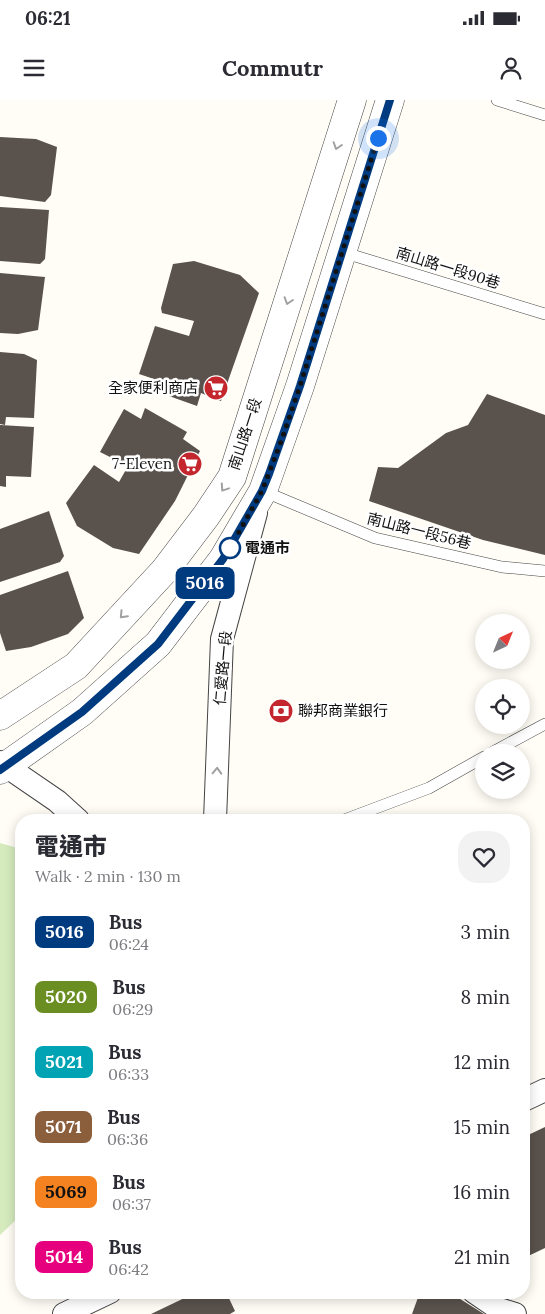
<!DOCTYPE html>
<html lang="en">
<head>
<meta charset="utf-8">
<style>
	body { margin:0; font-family:Lora,"Noto Sans TC",serif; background:#f2f2f3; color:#2b2b33; height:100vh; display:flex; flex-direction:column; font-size:19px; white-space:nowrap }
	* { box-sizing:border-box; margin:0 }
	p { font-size:16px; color:#7c7c81 }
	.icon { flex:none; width:28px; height:28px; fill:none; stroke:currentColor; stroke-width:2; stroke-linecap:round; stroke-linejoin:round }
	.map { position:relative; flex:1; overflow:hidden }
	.panel { position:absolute; left:15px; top:714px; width:515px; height:485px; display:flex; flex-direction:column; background:#fff; border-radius:20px; box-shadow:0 2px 12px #0003 }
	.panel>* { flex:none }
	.badge { padding:0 10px; border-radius:8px; font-size:18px; line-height:32px }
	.needle { width:32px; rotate:43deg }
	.controls { position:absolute; left:475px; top:514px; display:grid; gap:10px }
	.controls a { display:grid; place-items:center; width:55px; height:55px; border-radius:50%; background:#fff; box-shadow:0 2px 12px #0003; font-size:25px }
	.you { position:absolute; width:25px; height:25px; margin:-12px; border:4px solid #fff; border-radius:50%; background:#1a73e8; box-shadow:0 0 0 8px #1a73e833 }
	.map>.badge { position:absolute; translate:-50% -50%; box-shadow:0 0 0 2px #fff }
	.round { display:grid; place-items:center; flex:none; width:52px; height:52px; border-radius:20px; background:#f2f2f3 }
	.summary { display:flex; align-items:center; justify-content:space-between; height:85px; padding:0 20px }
	h1 { font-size:24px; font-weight:800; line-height:38px }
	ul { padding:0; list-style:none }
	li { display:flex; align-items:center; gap:15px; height:65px; padding:0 20px }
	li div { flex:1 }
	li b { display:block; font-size:19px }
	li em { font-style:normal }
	li .badge { min-width:55px; font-weight:700; text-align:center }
	.status { display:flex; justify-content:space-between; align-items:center; height:35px; padding:0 25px; background:#fff; direction:ltr }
	.status svg { height:14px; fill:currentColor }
	header { display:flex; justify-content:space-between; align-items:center; height:65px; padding:0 20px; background:#fff; font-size:22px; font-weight:800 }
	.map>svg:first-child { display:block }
	.green { fill:#d5ebbd }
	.building { fill:#5a524d }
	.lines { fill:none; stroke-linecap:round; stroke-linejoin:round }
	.service-casing { stroke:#444; stroke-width:12 }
	.minor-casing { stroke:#444; stroke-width:24 }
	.tertiary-casing { stroke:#444; stroke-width:29 }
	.service { stroke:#fff; stroke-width:11 }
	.minor { stroke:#fff; stroke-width:22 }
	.tertiary { stroke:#fff; stroke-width:28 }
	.oneway { stroke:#a0a0a0 }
	.line-casing { stroke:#fff; stroke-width:11 }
	.line { stroke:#003b80; stroke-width:8 }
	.walk { stroke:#111; stroke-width:5; stroke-dasharray:0 9 }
	.stop-dot { fill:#fff; stroke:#003b80; stroke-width:2.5 }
	.labels { text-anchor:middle; stroke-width:5; stroke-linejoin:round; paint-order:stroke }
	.street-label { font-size:15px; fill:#111; stroke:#fff }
	.poi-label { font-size:15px; fill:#111; stroke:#fff; text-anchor:end }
	.stop-label { font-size:15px; font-weight:bold; fill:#111; stroke:#fff; text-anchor:start }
</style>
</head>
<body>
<div class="status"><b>06:21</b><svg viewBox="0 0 49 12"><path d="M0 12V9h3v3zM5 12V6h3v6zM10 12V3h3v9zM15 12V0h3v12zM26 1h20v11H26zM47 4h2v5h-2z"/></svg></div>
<header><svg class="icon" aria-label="menu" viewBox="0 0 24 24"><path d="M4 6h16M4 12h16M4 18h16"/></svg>Commutr<svg class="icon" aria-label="person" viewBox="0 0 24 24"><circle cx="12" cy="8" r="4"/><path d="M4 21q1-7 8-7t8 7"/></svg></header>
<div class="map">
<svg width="545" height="1214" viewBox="0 0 545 1214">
	<rect width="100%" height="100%" fill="#fffdf5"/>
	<path class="green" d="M0,743l21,6v304l-6,7 6,12v43l-21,20z"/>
	<path class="building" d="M0,37l36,2 21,8 -6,48 -6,7 -45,-6z
		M0,107l49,3 -4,49 -5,5 -40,-3z
		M194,161l46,14 19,18 -38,108 -20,-8 -4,13 -42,-15 2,-11 -18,-6 16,-48 34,10 5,-15 -32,-8 -1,-5 12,-44z
		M0,173l45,4 -7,53 -20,4 -18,-1z
		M0,252l24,2 13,6 -3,58 -28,-1 -1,8 -5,-1z
		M487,294l58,21v140l-62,-15 -114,-39 9,-34 20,1 48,-35 22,-8z
		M145,308l42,24 -4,7 17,12 -25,50 -36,53 -26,-6 -36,-22 -11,-23 28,-38 25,17 9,-16 -28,-14 24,-43 17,10z
		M0,325l34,2 -3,50 -25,-1v11l-6,-1z
		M49,411l15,45 -4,6 -60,20v-53z
		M68,471l16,47 -16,16 -37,13 -25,4 -6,-18v-38z
		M545,1027v121l-21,10v-121z
		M197,1192h29l9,19 -5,3h-79z
		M420,1192h29l35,22h-72z"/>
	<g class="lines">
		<defs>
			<path id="service" d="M497,0l48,15
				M342,152l203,62
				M263,391l112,47 127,29 43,4
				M493,652l52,-28
				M344,720l85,-32 55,-31"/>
			<path id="minor" d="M0,662l57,39 21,19
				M215,720l7,-181 34,-126
				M524,1000l21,-10
				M474,1192l25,17 16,5
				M64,1214l46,-22"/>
			<path id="tertiary" d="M0,616l76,-50 89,-96 41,-54 26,-39 120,-377
				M0,670l82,-58 76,-68 65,-85 40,-68 37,-105 90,-286"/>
		</defs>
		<use href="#service" class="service-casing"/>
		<use href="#minor" class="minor-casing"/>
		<use href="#tertiary" class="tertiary-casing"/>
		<use href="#service" class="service"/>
		<use href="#minor" class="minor"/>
		<use href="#tertiary" class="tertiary"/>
	</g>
	<defs><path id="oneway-chevron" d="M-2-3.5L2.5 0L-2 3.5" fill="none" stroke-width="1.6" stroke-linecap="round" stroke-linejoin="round" transform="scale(1.25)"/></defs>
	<g class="oneway">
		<use href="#oneway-chevron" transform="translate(337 46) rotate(108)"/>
		<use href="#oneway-chevron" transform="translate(288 201) rotate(108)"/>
		<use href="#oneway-chevron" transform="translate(224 388) rotate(124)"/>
		<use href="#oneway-chevron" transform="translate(123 515) rotate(133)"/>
		<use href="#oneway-chevron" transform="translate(217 671) rotate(-88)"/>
	</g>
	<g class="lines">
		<defs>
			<path id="line" d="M0,670l82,-58 76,-68 65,-85 39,-68 7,-17 31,-88 90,-286"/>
		</defs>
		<use href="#line" class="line-casing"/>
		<use href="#line" class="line"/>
		<path class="walk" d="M230,448l32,-57 20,-52 18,-53 78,-248"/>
	</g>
	<defs>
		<symbol id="supermarket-disc" viewBox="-11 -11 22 22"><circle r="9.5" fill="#c4262e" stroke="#fff"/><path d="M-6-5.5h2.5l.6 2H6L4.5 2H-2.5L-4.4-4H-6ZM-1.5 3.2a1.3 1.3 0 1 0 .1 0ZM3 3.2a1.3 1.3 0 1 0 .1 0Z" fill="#fff"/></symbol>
		<symbol id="bank-disc" viewBox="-11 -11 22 22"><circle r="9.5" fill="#c4262e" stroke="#fff"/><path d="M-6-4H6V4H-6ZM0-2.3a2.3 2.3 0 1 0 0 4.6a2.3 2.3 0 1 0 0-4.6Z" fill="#fff"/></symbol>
	</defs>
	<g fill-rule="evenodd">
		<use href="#supermarket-disc" x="202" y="274" width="28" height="28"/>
		<use href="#supermarket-disc" x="176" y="350" width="28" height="28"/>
		<use href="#bank-disc" x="267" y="597" width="28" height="28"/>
	</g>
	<circle class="stop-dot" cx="230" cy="448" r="10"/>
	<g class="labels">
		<g class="street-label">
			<text transform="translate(448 168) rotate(17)" y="5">南山路一段90巷</text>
			<text transform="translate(245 334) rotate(-72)" y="5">南山路一段</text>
			<text transform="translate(419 431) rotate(14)" y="5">南山路一段56巷</text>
			<text transform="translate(223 568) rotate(-85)" y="5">仁愛路一段</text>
		</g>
		<g class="poi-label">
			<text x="198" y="293">全家便利商店</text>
			<text x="172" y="369">7-Eleven</text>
			<text x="298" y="616" text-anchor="start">聯邦商業銀行</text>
		</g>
		<g class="stop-label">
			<text x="245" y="453">電通市</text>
		</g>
	</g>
</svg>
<div class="controls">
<a><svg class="needle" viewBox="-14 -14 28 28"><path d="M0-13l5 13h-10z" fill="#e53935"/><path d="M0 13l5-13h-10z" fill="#7c7c81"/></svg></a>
<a><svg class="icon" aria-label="locate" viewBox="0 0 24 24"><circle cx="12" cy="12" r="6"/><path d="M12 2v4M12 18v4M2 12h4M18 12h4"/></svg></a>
<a><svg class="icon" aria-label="layers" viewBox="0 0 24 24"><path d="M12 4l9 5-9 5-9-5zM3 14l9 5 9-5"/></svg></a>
</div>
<div class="you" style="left:378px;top:38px"></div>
<b class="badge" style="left:205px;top:483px;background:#003b80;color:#fff">5016</b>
<section class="panel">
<div class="summary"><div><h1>電通市</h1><p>Walk · 2 min · 130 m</p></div><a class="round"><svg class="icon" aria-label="heart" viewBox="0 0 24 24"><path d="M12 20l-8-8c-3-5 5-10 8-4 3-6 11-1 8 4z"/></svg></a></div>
<ul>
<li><span class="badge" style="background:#003b80;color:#fff">5016</span><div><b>Bus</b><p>06:24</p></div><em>3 min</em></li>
<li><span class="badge" style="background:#6b8e23;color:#fff">5020</span><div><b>Bus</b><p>06:29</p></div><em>8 min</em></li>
<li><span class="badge" style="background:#00a3b4;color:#fff">5021</span><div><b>Bus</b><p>06:33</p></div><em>12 min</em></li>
<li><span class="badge" style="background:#8b5e3c;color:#fff">5071</span><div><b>Bus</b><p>06:36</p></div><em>15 min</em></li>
<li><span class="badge" style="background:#f58220;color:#111">5069</span><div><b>Bus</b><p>06:37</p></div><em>16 min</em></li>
<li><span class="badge" style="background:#e6007e;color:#fff">5014</span><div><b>Bus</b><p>06:42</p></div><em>21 min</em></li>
</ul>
</section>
</div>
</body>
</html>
